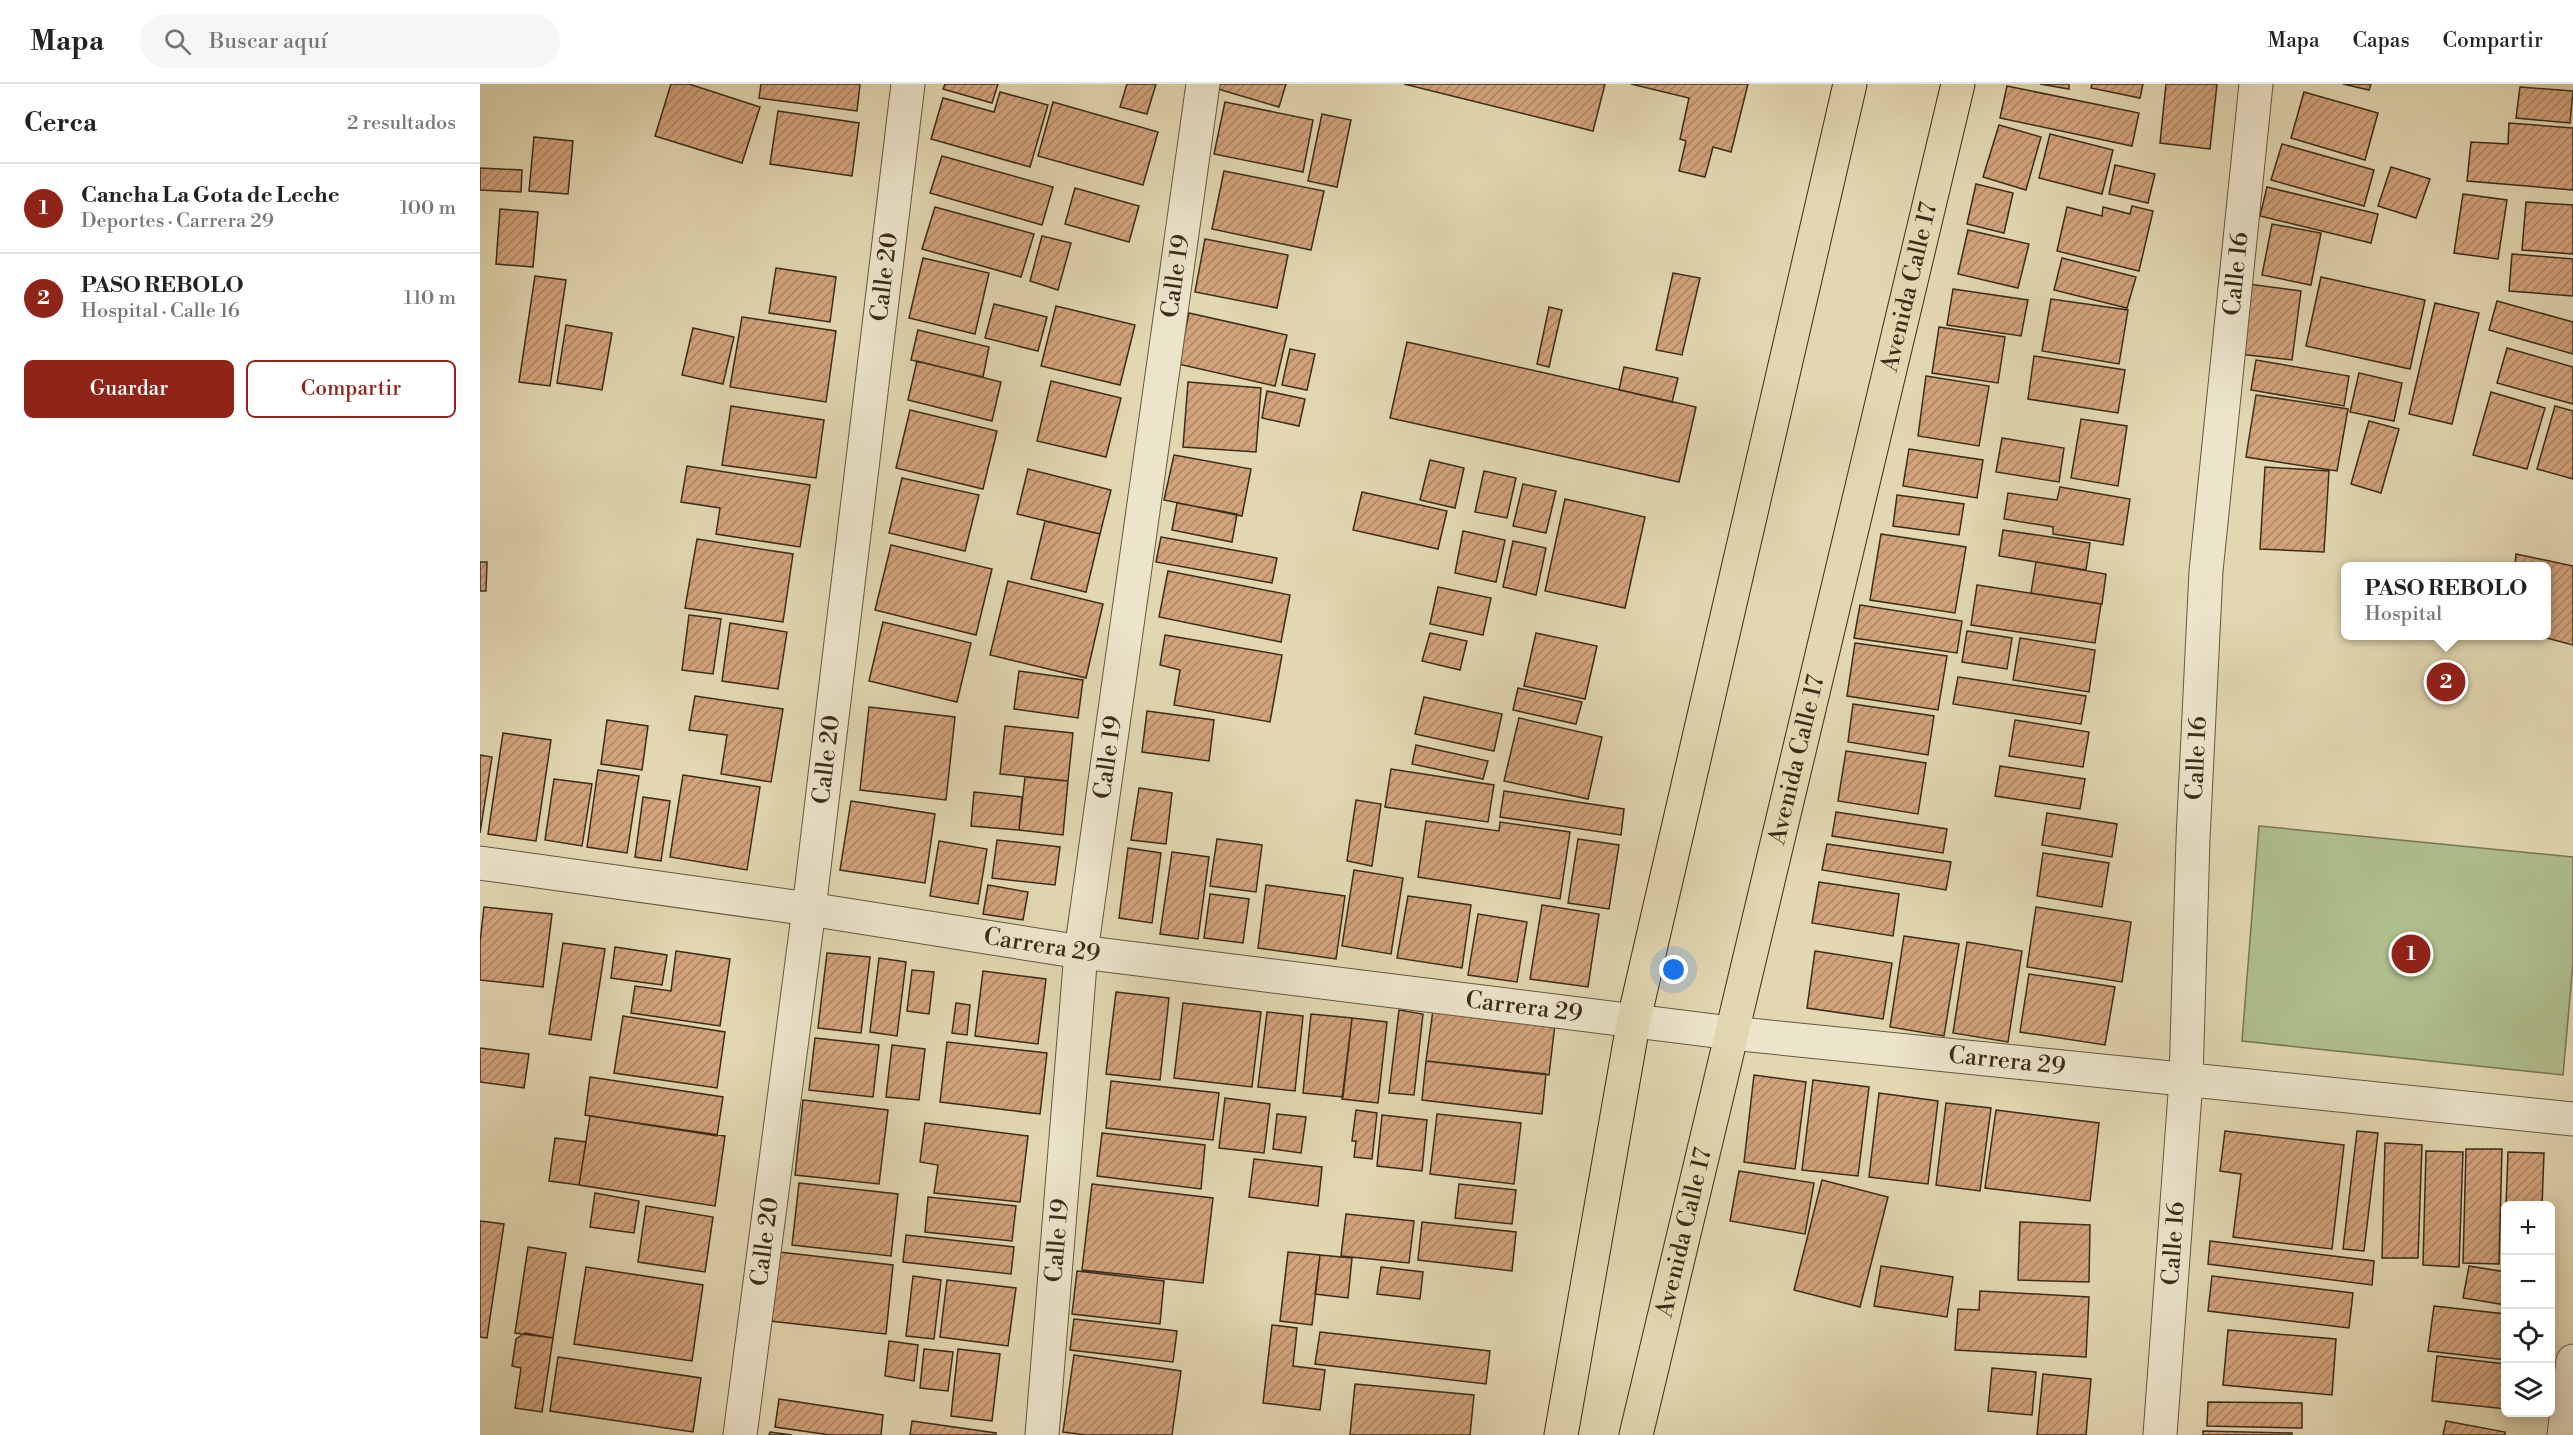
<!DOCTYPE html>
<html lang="es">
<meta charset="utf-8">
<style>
:root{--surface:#fff;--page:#f6f6f6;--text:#222;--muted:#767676;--line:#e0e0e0;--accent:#8f2418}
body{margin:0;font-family:"Libre Bodoni",serif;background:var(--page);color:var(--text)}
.controls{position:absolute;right:18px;bottom:18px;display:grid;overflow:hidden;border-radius:9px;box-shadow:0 3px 15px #0003}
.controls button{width:54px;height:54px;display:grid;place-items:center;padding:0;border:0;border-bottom:2px solid var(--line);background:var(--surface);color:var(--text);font:30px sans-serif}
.you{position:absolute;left:1194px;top:886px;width:21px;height:21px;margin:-15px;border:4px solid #fff;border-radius:50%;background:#1a73e8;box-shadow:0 0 0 9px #1a73e833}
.badge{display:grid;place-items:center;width:39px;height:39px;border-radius:50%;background:var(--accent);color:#fff;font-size:20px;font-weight:700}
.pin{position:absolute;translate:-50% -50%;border:3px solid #fff;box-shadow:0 2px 6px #0006}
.popup{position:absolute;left:1861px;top:478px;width:210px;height:78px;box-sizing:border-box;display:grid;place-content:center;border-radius:9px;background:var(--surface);filter:drop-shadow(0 2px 4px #0005);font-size:20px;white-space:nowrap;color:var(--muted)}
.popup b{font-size:22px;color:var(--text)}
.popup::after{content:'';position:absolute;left:50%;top:100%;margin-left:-12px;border:12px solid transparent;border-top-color:var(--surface)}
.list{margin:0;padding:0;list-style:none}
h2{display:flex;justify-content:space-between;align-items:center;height:78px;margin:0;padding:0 24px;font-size:26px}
h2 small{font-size:20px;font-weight:400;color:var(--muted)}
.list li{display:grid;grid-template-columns:39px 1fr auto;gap:18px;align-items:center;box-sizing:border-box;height:90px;padding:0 24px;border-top:2px solid var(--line)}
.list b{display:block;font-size:22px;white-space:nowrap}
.list p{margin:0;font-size:20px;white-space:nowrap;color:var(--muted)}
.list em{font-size:20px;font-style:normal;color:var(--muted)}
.actions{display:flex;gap:12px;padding:18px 24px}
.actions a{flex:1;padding:14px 0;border:2px solid var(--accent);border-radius:9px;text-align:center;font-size:21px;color:var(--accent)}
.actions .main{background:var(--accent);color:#fff}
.icon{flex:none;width:33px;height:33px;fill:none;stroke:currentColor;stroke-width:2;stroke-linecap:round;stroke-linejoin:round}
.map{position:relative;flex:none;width:2093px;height:1351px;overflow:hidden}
header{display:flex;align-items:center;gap:36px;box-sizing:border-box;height:84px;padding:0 30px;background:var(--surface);border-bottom:2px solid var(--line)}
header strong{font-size:28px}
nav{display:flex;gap:33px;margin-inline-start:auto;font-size:21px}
.search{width:420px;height:54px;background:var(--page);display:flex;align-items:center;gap:15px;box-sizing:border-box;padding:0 21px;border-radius:33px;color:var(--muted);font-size:22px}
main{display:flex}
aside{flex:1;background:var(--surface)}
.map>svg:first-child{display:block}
.pitch{fill:#b0bf8e;stroke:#767654;stroke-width:1.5}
.building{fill:url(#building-hatch);stroke:#3c2c1a;stroke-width:1.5}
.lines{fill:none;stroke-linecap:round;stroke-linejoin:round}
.minor-casing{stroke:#665740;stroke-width:35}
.major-casing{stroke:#3c2c1a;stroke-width:35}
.minor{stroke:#ece5cc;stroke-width:33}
.major{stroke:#e2d7b1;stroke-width:33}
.labels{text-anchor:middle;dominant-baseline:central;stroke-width:4.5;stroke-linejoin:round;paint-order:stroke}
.street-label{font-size:24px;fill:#3c2c1a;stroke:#ece5cc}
</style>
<header>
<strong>Mapa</strong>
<div class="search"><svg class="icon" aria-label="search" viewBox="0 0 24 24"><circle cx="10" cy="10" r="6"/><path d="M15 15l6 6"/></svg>Buscar aquí</div>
<nav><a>Mapa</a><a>Capas</a><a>Compartir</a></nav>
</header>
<main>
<aside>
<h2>Cerca<small>2 resultados</small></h2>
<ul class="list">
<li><span class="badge">1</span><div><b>Cancha La Gota de Leche</b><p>Deportes · Carrera 29</p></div><em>100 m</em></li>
<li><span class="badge">2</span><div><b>PASO REBOLO</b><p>Hospital · Calle 16</p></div><em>110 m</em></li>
</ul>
<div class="actions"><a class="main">Guardar</a><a>Compartir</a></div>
</aside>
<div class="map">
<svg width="2093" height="1351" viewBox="0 0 2093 1351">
<defs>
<pattern id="building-hatch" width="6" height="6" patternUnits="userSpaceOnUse" patternTransform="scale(1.5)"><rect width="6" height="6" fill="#d3a37c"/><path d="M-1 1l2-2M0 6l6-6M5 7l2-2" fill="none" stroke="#ac8565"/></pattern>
</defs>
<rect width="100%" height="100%" fill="#e2d7b1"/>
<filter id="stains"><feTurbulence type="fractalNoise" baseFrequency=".00333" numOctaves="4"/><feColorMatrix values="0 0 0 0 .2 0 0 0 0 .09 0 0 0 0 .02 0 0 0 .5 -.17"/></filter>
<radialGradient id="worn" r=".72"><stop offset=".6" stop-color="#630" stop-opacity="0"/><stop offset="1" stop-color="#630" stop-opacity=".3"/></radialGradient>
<path class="pitch" d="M1779,742L2093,773V880L2083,991L1762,957Z"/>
<path class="building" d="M191,0H209L280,23L262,79L175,52Z
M281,0H380L377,27L279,14Z
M465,0H518L512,19L463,5Z
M647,0H676L667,30L640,23Z
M740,0H806L799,23L738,5Z
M924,0H1125L1113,47Z
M1151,0H1268L1251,68L1233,63L1225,93L1199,87L1206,57L1200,55L1209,14Z
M1560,0H1589V5Z
M1612,0H1663L1660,14L1611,4Z
M1686,0H1737L1730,65L1680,59Z
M1863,0H1891L1889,6Z
M1527,2L1659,29L1652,62L1520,34Z
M2040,3L2093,7L2090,39L2036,34Z
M520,8L568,21L550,83L451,55L463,14L514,28Z
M1824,8L1898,29L1885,76L1811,54Z
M573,18L678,48L663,101L558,72Z
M745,18L833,36L823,88L734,70Z
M298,27L379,39L372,92L290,80Z
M842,30L871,36L857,103L828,97Z
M2029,39L2093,44V106L1987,97L1991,58L2028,60Z
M1519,41L1561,53L1546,106L1503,93Z
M1570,50L1633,66L1622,110L1559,94Z
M54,53L93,57L88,110L49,107Z
M1802,60L1894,86L1884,122L1791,96Z
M462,72L573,103L562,141L450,109Z
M1635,81L1675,90L1668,119L1629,110Z
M1911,83L1950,95L1936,134L1898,122Z
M0,84L42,86L41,108L0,106Z
M744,87L844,107L831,166L732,145Z
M1496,100L1533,109L1524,149L1487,140Z
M1787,103L1898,130L1891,159L1780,132Z
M595,104L659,122L649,158L585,140Z
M1983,110L2027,116L2018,175L1974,169Z
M2046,118L2093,121V170L2042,166Z
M1652,122L1673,127L1659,187L1577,167L1587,123L1622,132L1623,123L1650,130Z
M455,123L554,150L541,193L442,165Z
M20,125L58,128L53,183L16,180Z
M1792,140L1841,149L1831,201L1782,191Z
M1488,146L1549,160L1538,204L1478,190Z
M562,152L591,159L578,206L550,197Z
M725,155L808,171L797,224L715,208Z
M2032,170L2093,175V212L2029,207Z
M443,174L509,189L495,250L429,234Z
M1582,174L1656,193L1647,224L1574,206Z
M296,184L356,193L350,238L289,229Z
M1193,189L1220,194L1202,271L1176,266Z
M55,192L86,196L70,302L39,298Z
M1841,193L1945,216L1930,285L1826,262Z
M1768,200L1821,207L1812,276L1759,270Z
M1473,205L1548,216L1541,252L1467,241Z
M1571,215L1648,226L1639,280L1562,267Z
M2017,217L2093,238V270L2009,246Z
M1955,219L1999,229L1972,340L1929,330Z
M514,220L567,233L558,267L505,254Z
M576,222L655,241L640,301L561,282Z
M1069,223L1082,226L1069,283L1057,280Z
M709,229L807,251L795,302L698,280Z
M262,233L356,247L346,318L250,303Z
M86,241L132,249L122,306L77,299Z
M1459,243L1525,253L1518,299L1452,289Z
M213,244L254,253L243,300L202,291Z
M438,246L509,263L503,293L431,276Z
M927,258L1216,323L1199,398L910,334Z
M2027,264L2093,283V320L2017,299Z
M810,265L835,270L827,306L802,301Z
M1554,272L1645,286L1638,329L1548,315Z
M1776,276L1869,292L1864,322L1771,306Z
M437,277L521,298L512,337L428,316Z
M1144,283L1198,294L1192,318L1139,306Z
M1879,289L1922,299L1914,337L1870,328Z
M1446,292L1509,302L1499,362L1438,352Z
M571,297L641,314L626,373L557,357Z
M708,298L781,304L776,368L703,363Z
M787,307L825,315L819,342L782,334Z
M2011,308L2065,324L2047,385L1993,371Z
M1776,311L1868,325L1857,387L1766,373Z
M251,322L344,336L336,394L242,381Z
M2075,322L2093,327V395L2057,385Z
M430,326L517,347L503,405L416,384Z
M1601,335L1647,342L1638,402L1591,394Z
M1889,337L1919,345L1901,409L1871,400Z
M1522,354L1584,364L1579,398L1516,388Z
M1429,365L1503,376L1497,414L1423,402Z
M694,371L771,385L762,432L684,416Z
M950,376L984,384L975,424L940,416Z
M207,382L330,401L320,463L236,450L240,424L201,418Z
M1785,383L1849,387L1844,468L1780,465Z
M548,385L631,406L620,450L537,430Z
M1004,387L1036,394L1027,434L995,428Z
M422,394L499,411L485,467L409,449Z
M1043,400L1076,407L1066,449L1033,442Z
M1580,403L1650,415L1643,461L1573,450V443L1524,435L1528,409L1577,416Z
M882,408L967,427L958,465L873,446Z
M1417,411L1484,420L1479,451L1413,442Z
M1085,415L1165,433L1145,524L1065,507Z
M697,419L757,430L752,458L692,446Z
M565,437L620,450L606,508L551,495Z
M1523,446L1610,459L1606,486L1519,472Z
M983,447L1025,456L1016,498L975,489Z
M1401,450L1486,463L1475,529L1390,516Z
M681,453L797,474L792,499L676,478Z
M217,455L313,470L303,538L205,524Z
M1033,457L1066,464L1056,511L1023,503Z
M411,461L512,485L496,551L395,526Z
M2036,470L2093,482V561L2059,552H2066V482H2035Z
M0,478H7L6,507H0Z
M1556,478L1626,490L1622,520L1551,509Z
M688,487L810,511L801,558L679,533Z
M528,497L623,520L606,594L510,571Z
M1497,501L1621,520L1615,559L1491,541Z
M958,503L1011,514L1003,551L950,540Z
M1380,521L1482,537L1477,569L1374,554Z
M209,531L241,535L233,590L202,586Z
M403,538L491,559L477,618L389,597Z
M250,539L307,548L298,605L242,597Z
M1487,547L1532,554L1527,585L1482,578Z
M950,549L987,557L980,586L942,577Z
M1056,549L1117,562L1105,615L1044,602Z
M685,551L802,571L790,638L694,621L700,586L680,581Z
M1540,554L1615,566L1609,608L1533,596Z
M1375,559L1467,572L1458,626L1367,612Z
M539,587L603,596L598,634L534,625Z
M1478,593L1606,612L1601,640L1473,620Z
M1038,604L1102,618L1096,640L1033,626Z
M215,612L303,625L291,698L241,690L247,651L209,646Z
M944,613L1022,630L1014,667L935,650Z
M1373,620L1454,632L1448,671L1368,658Z
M389,623L475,633L466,716L380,706Z
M667,627L734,636L729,677L662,668Z
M1039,634L1122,653L1108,715L1024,697Z
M127,636L168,642L162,686L121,680Z
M1535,636L1609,648L1603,683L1529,672Z
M525,642L593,649L588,697L520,690Z
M23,649L71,656L56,757L8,750Z
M936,661L1008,677L1003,695L932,680Z
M1366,667L1446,679L1438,730L1358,717Z
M0,671L12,673L0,749Z
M1520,682L1605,695L1600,725L1515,712Z
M911,685L1014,701L1008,738L905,723Z
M118,686L159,692L147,769L107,763Z
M203,691L280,703L267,786L190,773Z
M545,693L588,697L583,751L539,746Z
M74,695L112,700L102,762L65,756Z
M659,704L692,709L686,760L651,756Z
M1024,707L1144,725L1141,751L1020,733Z
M494,708L542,713L539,746L491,742Z
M163,713L190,717L181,777L155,773Z
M876,716L901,720L892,782L867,777Z
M371,717L455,730L445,799L360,786Z
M1356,728L1467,745L1463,769L1352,752Z
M1567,729L1637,740L1632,773L1562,761Z
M946,737L1019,747L1020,738L1090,748L1080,815L938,793Z
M737,755L782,761L776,808L730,802Z
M1098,755L1139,761L1129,825L1088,819Z
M517,756L580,763L575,801L512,794Z
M459,757L507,765L498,820L450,812Z
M1347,760L1471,778L1466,806L1342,786Z
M648,764L681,769L672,839L639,834Z
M692,768L729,773L718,855L680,850Z
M1563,769L1629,779L1622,823L1557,812Z
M874,786L923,794L911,870L862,862Z
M1339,798L1419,810L1413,852L1332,839Z
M508,801L548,808L543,836L503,830Z
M786,801L865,812L856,875L778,864Z
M730,810L769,815L763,859L724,854Z
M928,812L991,821L982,884L917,874Z
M1062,821L1119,830L1108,903L1050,895Z
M4,823L72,830L63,903L0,896V858Z
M1556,823L1651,838L1642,898L1547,883Z
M998,830L1047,838L1037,898L988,891Z
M1424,852L1479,860L1464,952L1410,943Z
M1487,858L1542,867L1528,958L1473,949Z
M83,859L125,865L111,956L69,950Z
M135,863L187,871L182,901L131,894Z
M196,867L250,875L240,942L151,929L155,902L191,907Z
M1335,867L1412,879L1403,935L1327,924Z
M347,869L390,873L381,949L338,944Z
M399,874L426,878L417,952L390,948Z
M432,886L454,888L449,930L427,927Z
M503,887L566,895L558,960L495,952Z
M1549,890L1635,903L1625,961L1540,948Z
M636,908L689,914L680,996L626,990Z
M476,919L490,921L487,951L472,949Z
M703,919L781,928L772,1003L694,994Z
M919,926L943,930L934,1011L909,1009Z
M953,926L1075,940L1069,991L946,977Z
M787,928L823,932L815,1007L778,1003Z
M831,930L872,934L863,1013L823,1009Z
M143,932L245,948L237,1004L134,989Z
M872,934L907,938L898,1019L862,1015Z
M335,954L399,961L393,1013L329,1006Z
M467,958L567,969L560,1030L460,1018Z
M412,961L445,965L439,1016L406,1013Z
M0,964L49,970L44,1004L0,998Z
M946,977L1066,990L1062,1030L942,1016Z
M1274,991L1326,998L1315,1085L1264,1078Z
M110,993L243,1013L237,1052L105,1031Z
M1333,996L1389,1003L1378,1092L1322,1086Z
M631,997L739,1009L733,1056L626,1044Z
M1399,1009L1458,1017L1448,1100L1389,1093Z
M745,1014L790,1020L784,1069L739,1064Z
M323,1016L408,1026L399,1100L315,1091Z
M1466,1019L1511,1024L1500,1107L1456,1101Z
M876,1026L897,1029L892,1075L874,1073L876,1057H872Z
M1516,1026L1619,1039L1610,1117L1505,1104Z
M797,1030L826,1033L821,1069L793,1065Z
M957,1030L1041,1039L1034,1100L950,1090Z
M902,1031L947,1036L942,1087L897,1082Z
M110,1032L245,1052L235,1122L99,1101Z
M445,1039L548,1052L540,1118L454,1109L458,1081L440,1078Z
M1745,1047L1864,1061L1852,1165L1753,1153L1761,1090L1740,1087Z
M1877,1047L1898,1049L1884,1167L1863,1165Z
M622,1049L725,1061L721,1105L617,1092Z
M75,1054L106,1058L99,1101L69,1097Z
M1905,1059L1942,1061L1938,1174H1902Z
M1986,1065H2022L2019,1180L1983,1179Z
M1946,1067L1983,1068L1979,1183L1943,1181Z
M2028,1068L2064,1069L2062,1122H2026Z
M774,1075L842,1083L838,1122L769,1113Z
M1259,1087L1334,1099L1325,1150L1250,1137Z
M1342,1096L1408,1113L1380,1223L1314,1206Z
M319,1099L418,1110L411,1172L312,1161Z
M612,1100L733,1114L723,1199L602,1186Z
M979,1100L1036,1106L1032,1140L975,1134Z
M115,1109L159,1117L154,1149L110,1143Z
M448,1113L536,1122L532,1157L445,1148Z
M166,1122L233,1133L225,1188L158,1178Z
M866,1130L934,1137L929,1179L861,1172Z
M0,1137L24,1140L7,1254L0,1253Z
M942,1138L1036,1148L1032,1187L938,1176Z
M1540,1138L1610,1141L1609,1198L1538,1196Z
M426,1151L534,1163L531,1190L423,1178Z
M1730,1157L1894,1177L1892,1201L1728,1180Z
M48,1163L86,1169L73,1254L35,1249Z
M299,1168L413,1181L406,1250L290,1237Z
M808,1168L840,1171L832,1241L800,1237Z
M840,1171L872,1174L868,1214L835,1210Z
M1401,1182L1473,1193L1467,1233L1394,1222Z
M1989,1182L2026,1188V1221L1983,1214Z
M106,1183L223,1201L212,1277L94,1260Z
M901,1183L943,1188L940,1215L897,1210Z
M597,1187L684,1197L680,1240L592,1230Z
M433,1192L461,1196L454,1255L426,1252Z
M1732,1192L1873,1209L1869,1244L1728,1227Z
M467,1196L536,1204L528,1262L460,1253Z
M1500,1207L1609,1213L1606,1273L1475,1266L1478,1225L1499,1226Z
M1954,1222L2026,1230V1276L1948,1267Z
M594,1235L697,1247L693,1278L590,1266Z
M792,1241L817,1244L813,1282L845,1286L840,1326L783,1319Z
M1748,1246L1856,1255L1852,1311L1743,1301Z
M840,1248L1010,1267L1006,1300L835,1280Z
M45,1249L73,1254L62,1328L35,1324L41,1284L32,1282L36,1255Z
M409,1257L438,1261L434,1297L405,1292Z
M444,1265L473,1268L468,1307L440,1304Z
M478,1265L520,1270L512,1337L471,1332Z
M594,1271L701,1287L692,1351H605L583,1348Z
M1957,1272L2026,1280V1325L1952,1317Z
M78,1273L221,1294L213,1348L70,1327Z
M1512,1284L1556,1288L1552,1331L1508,1327Z
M1563,1290L1611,1295L1606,1351H1557Z
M875,1300L994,1311L990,1351H870Z
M299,1315L403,1331L401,1351H350L295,1343Z
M1728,1318L1822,1319V1344L1727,1342Z
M432,1337L516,1349V1351H430Z
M1966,1337L2025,1348V1351H1963Z
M1723,1347L1812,1349V1351H1723Z
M290,1348L312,1351H289Z"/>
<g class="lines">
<defs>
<g id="minor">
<path id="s1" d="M0,779L329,825L601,868L1251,949L2093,1035"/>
<path id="s2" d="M260,1351L329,825L428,0"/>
<path id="s3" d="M562,1351L601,868L723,0"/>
<path id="s4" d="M1680,1351L1706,996L1713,755L1726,487L1776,0"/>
<path d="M2084,1351L2093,1277"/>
</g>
<g id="major">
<path d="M1081,1351L1154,935L1370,0"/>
<path id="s5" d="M1156,1351L1478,0"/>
</g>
</defs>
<use href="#minor" class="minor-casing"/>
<use href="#major" class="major-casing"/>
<use href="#minor" class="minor"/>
<use href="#major" class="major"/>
</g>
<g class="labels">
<g class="street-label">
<text stroke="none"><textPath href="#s4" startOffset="1164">Calle 16</textPath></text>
<text stroke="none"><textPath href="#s2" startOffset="1167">Calle 20</textPath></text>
<text stroke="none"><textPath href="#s3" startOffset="1167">Calle 19</textPath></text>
<text stroke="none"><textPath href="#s5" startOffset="1180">Avenida Calle 17</textPath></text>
<text stroke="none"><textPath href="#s3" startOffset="681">Calle 19</textPath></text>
<text stroke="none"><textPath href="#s5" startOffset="694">Avenida Calle 17</textPath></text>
<text stroke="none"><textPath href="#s4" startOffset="678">Calle 16</textPath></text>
<text stroke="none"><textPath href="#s2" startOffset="681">Calle 20</textPath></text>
<text stroke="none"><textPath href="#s1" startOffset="568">Carrera 29</textPath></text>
<text stroke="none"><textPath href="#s1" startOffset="1054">Carrera 29</textPath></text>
<text stroke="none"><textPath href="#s1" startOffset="1540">Carrera 29</textPath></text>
<text stroke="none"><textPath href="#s5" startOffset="208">Avenida Calle 17</textPath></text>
<text stroke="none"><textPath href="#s3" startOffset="195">Calle 19</textPath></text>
<text stroke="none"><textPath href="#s2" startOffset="195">Calle 20</textPath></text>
<text stroke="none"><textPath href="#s4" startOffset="192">Calle 16</textPath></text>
</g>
</g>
<rect width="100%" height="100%" filter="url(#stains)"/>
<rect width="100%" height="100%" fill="url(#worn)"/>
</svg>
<div class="controls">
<button>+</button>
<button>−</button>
<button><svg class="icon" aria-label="locate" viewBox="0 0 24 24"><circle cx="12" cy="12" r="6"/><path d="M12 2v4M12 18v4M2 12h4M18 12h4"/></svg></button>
<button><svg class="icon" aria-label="layers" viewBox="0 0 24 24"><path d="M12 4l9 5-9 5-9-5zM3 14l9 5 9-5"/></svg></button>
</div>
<div class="you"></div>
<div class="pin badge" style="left:1931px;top:870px">1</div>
<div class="pin badge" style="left:1966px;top:598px">2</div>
<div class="popup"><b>PASO REBOLO</b>Hospital</div>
</div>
</main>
